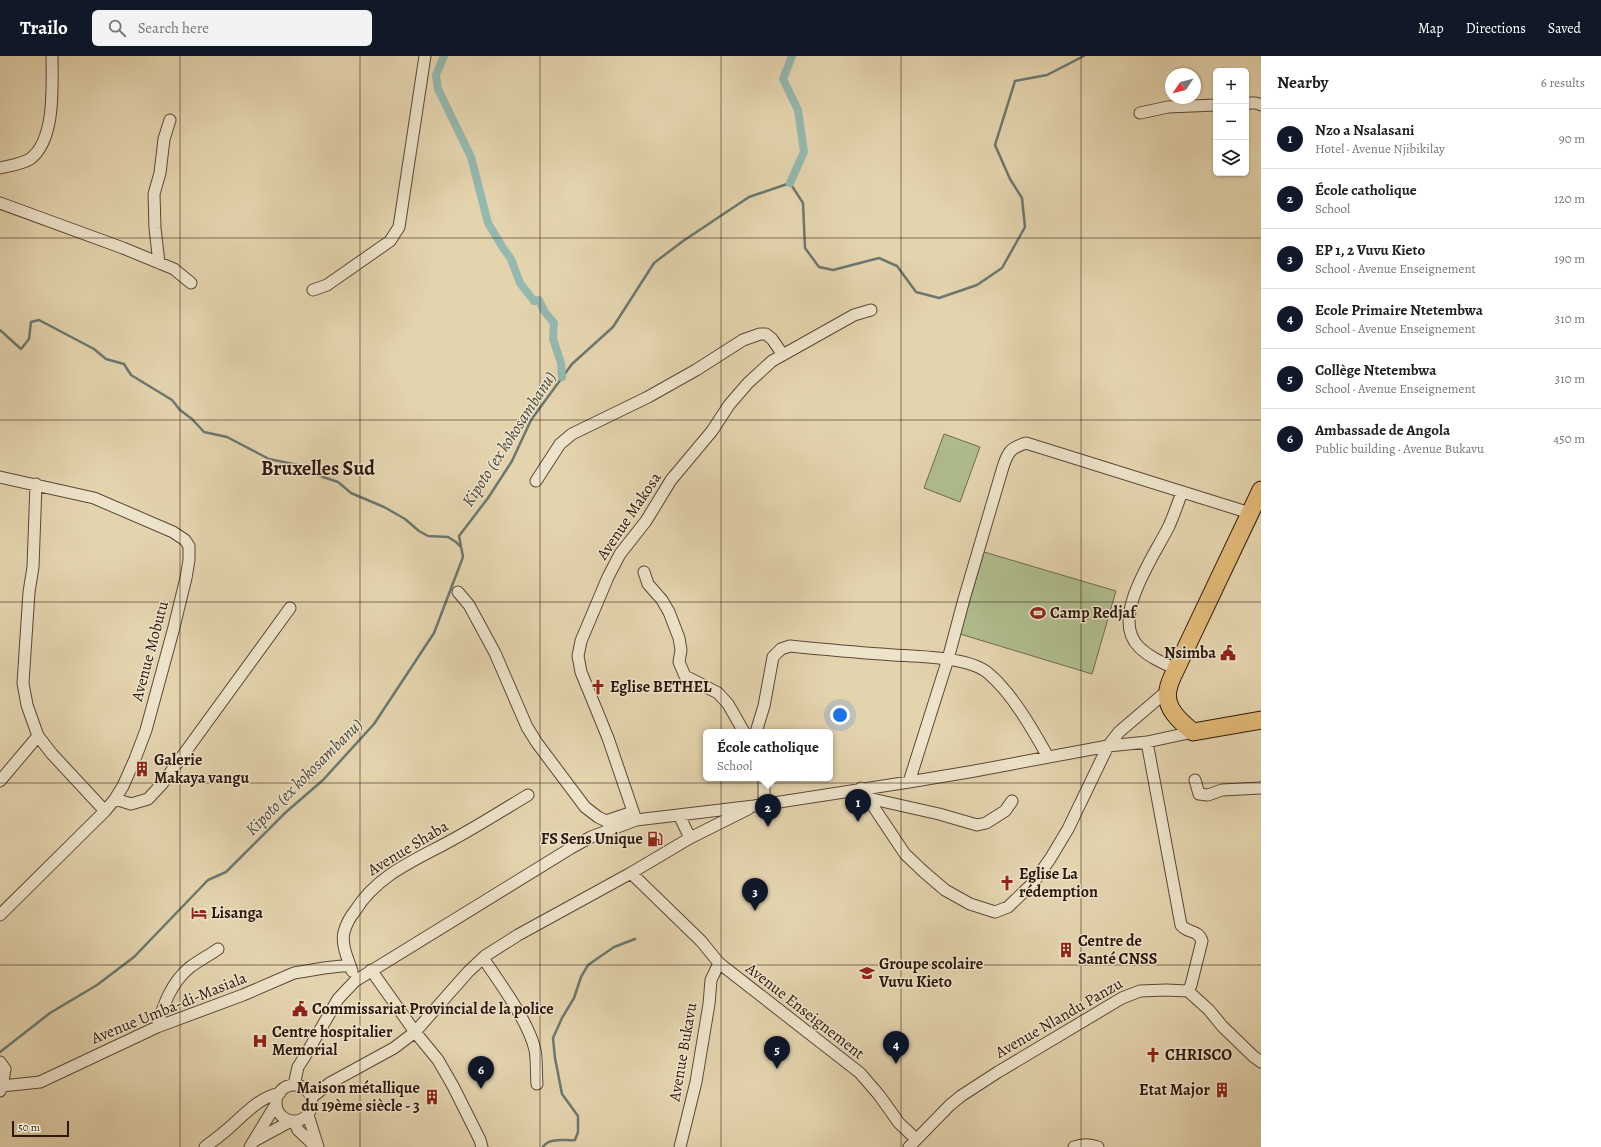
<!DOCTYPE html>
<meta charset="utf-8">
<style>
:root{--surface:#fff;--page:#f2f2f2;--text:#202124;--muted:#757577;--line:#e0e0e0;--accent:#111827}
body{margin:0;font-family:Alegreya,serif;background:var(--page);color:var(--text)}
.controls{position:absolute;right:12px;top:12px;display:grid;overflow:hidden;border-radius:6px;box-shadow:0 1px 3px #0004}
.controls button{width:36px;height:36px;display:grid;place-items:center;padding:0;border:0;border-bottom:1px solid var(--line);background:var(--surface);color:var(--text);font:20px sans-serif}
.compass{position:absolute;left:1165px;top:12px;width:36px;height:36px;border-radius:50%;background:var(--surface);box-shadow:0 1px 3px #0004;rotate:235deg}
.scale{position:absolute;left:12px;bottom:10px;width:57px;box-sizing:border-box;padding-left:4px;border:2px solid #2d180e;border-top:0;font-size:11px;line-height:14px;white-space:nowrap;color:#2d180e;-webkit-text-stroke:3px #ede3ca;paint-order:stroke}
.you{position:absolute;left:840px;top:659px;width:14px;height:14px;margin:-10px;border:3px solid #fff;border-radius:50%;background:#1a73e8;box-shadow:0 0 0 6px #1a73e833}
.badge{display:grid;place-items:center;width:26px;height:26px;border-radius:50%;background:var(--accent);color:#fff;font-size:13px;font-weight:700}
.pin{position:absolute;translate:-50% -33px;filter:drop-shadow(0 1px 2px #0008)}
.pin::after{content:'';position:absolute;top:21px;width:14px;height:12px;background:inherit;clip-path:polygon(0 0,100% 0,50% 100%)}
.popup{position:absolute;left:703px;top:673px;width:130px;height:52px;box-sizing:border-box;display:grid;place-content:center;border-radius:6px;background:var(--surface);filter:drop-shadow(0 1px 3px #0005);font-size:13px;white-space:nowrap;color:var(--muted)}
.popup b{font-size:15px;color:var(--text)}
.popup::after{content:'';position:absolute;left:50%;top:100%;margin-left:-8px;border:8px solid transparent;border-top-color:var(--surface)}
.list{margin:0;padding:0;list-style:none}
h2{display:flex;justify-content:space-between;align-items:center;height:52px;margin:0;padding:0 16px;font-size:17px}
h2 small{font-size:13px;font-weight:400;color:var(--muted)}
.list li{display:grid;grid-template-columns:26px 1fr auto;gap:12px;align-items:center;box-sizing:border-box;height:60px;padding:0 16px;border-top:1px solid var(--line)}
.list b{display:block;font-size:15px;white-space:nowrap}
.list p{margin:0;font-size:13px;white-space:nowrap;color:var(--muted)}
.list em{font-size:13px;font-style:normal;color:var(--muted)}
.icon{flex:none;width:22px;height:22px;fill:none;stroke:currentColor;stroke-width:2;stroke-linecap:round;stroke-linejoin:round}
.map{position:relative;flex:none;width:1261px;height:1091px;overflow:hidden}
header{display:flex;align-items:center;gap:24px;box-sizing:border-box;height:56px;padding:0 20px;background:var(--accent);color:#fff}
header strong{font-size:19px}
nav{display:flex;gap:22px;margin-inline-start:auto;font-size:14px}
.search{width:280px;height:36px;background:var(--page);display:flex;align-items:center;gap:10px;box-sizing:border-box;padding:0 14px;border-radius:6px;color:var(--muted);font-size:15px}
main{display:flex}
aside{flex:1;background:var(--surface)}
.map>svg:first-child{display:block}
.green{fill:#b0bd8d;stroke:#6e6a4e}
.lines{fill:none;stroke-linecap:round;stroke-linejoin:round}
.stream{stroke:#6b786f;stroke-width:2.5}
.canal{stroke:#95b8af;stroke-width:8}
.minor-casing{stroke:#5b4736;stroke-width:13}
.highway-casing{stroke:#2d180e;stroke-width:19}
.minor{stroke:#ede3ca;stroke-width:11}
.highway{stroke:#e2ba77;stroke-width:17}
.grid{fill:none;stroke:#2d180e;stroke-width:1;stroke-opacity:0.55}
.labels{text-anchor:middle;dominant-baseline:central;stroke-width:3;stroke-linejoin:round;paint-order:stroke}
.street-label{font-size:16px;fill:#2d180e;stroke:#ede3ca}
.poi-label{font-size:16px;font-weight:bold;fill:#2d180e;stroke:#ede3ca;text-anchor:start}
.water-label{font-size:17px;font-style:italic;fill:#4c483e;stroke:#ede3ca}
.district-label{font-size:20px;font-weight:bold;fill:#2d180e;stroke:#ede3ca}
</style>
<header>
<strong>Trailo</strong>
<div class="search"><svg class="icon" aria-label="search" viewBox="0 0 24 24"><circle cx="10" cy="10" r="6"/><path d="M15 15l6 6"/></svg>Search here</div>
<nav><a>Map</a><a>Directions</a><a>Saved</a></nav>
</header>
<main>
<div class="map">
<svg width="1261" height="1091" viewBox="0 0 1261 1091">
<rect width="100%" height="100%" fill="#e4d4ae"/>
<filter id="stains"><feTurbulence type="fractalNoise" baseFrequency=".005" numOctaves="4"/><feColorMatrix values="0 0 0 0 .2 0 0 0 0 .09 0 0 0 0 .02 0 0 0 .5 -.17"/></filter>
<radialGradient id="worn" r=".72"><stop offset=".6" stop-color="#630" stop-opacity="0"/><stop offset="1" stop-color="#630" stop-opacity=".3"/></radialGradient>
<path class="green" d="M944,378L980,391L960,446L924,432Z
M984,496L1116,535L1092,618L960,578Z"/>
<g class="lines">
<path class="stream" d="M0,274L21,293L29,283L31,266L39,264L94,293L106,303L124,308L131,319L172,344L180,354L192,363L204,376L227,381L269,403L298,409L323,421L338,426L351,437L384,451L405,463L419,475L428,480L448,481L456,486L461,491
M0,996L50,957L97,929L134,901L208,824L226,816L285,757L323,724L374,668L434,577L463,501L459,480L488,442L512,405L531,364L572,308L613,271L654,207L683,185L749,141L790,127L803,147L805,192L819,211L833,214L879,202L897,210L916,236L939,242L977,229L1002,212L1025,171L1022,142L1010,123L995,89L1015,25L1047,19L1084,0
M543,1091C549,1081 565,1085 575,1084L578,1076V1060L562,1038L555,1002L553,982L562,962L574,942L581,921L588,909L614,891L635,883"/>
<path class="canal" d="M444,0L436,19L438,33L471,101L488,167L503,192L511,203L520,227L534,245L539,244L544,255L554,267L553,283L561,307L562,321
M790,127L804,96L798,54L783,23L792,0"/>
<defs>
<path id="minor" d="M1246,47H1256L1261,49
M1140,57L1168,51L1216,49
M0,112C9,110 22,108 30,103C56,84 52,29 52,0
M0,147L123,192L174,213L191,227
M159,207L155,172L154,138L160,117L164,83L170,64
M313,234L327,229L390,185L399,171L425,0
M0,421L94,442L173,476L185,484L189,490V504L186,522L173,575L146,674L135,703L123,730L115,743L105,755L0,859
M536,425L560,388L572,378L648,341L696,314L743,284L760,278H766L772,283L783,299
M36,428L33,511L29,536L23,627L27,649L38,680L52,698L105,755
M644,516L648,528L662,544L669,556L679,582L681,594L679,606L685,620L718,637L728,648L744,676
M458,536L469,549L495,597L527,671L537,687L585,751L598,761L606,765L633,756
M1176,613C1163,607 1149,601 1139,591C1109,562 1155,499 1169,470C1174,459 1178,447 1182,436
M756,676L764,650L773,601L781,593L790,590C820,593 851,596 881,598C909,601 966,599 988,617C1012,637 1033,674 1048,701
M1147,686L1181,869C1188,878 1198,873 1202,885L1191,929L1188,935
M1195,724L1199,738L1208,739L1222,734L1261,732
M0,725L38,680
M909,726L948,603L964,543L1003,411C1008,395 1011,392 1026,387L1250,457
M861,732L905,798L924,816L945,834L970,848L995,856L1008,851L1033,827L1050,803L1068,773L1108,690L1119,676L1167,635
M868,742L939,758L977,769L986,767L1005,755L1012,745
M115,743L131,748L148,743L162,728L290,552
M764,748V722
M679,759L690,782
M636,764L608,682L581,616L578,600L581,585L608,521L620,498L646,465L671,424L712,375L729,349L748,327L772,305L854,259L871,254
M631,817L701,885L719,907L860,1017L879,1039L899,1067L916,1083
M483,902C499,926 529,966 535,994C537,1004 536,1017 537,1028
M371,914L415,976L438,1004L453,1030L480,1084L482,1091
M352,915C348,903 341,889 344,876C346,869 350,861 355,855C378,818 416,804 452,784C478,770 503,754 528,739
M157,971C163,950 171,927 189,912C198,905 208,900 218,893
M0,1006L5,1013L2,1030L0,1035
M294,1029L298,1011L305,1000L338,943L355,925L571,792L591,781L636,764L754,750L909,726L969,716L1108,690L1147,686L1193,676
M276 1047a18 18 0 1 1 36 0a18 18 0 1 1-36 0Z
M2,1030L40,1026L157,971L243,939L294,917L324,912L350,909
M312,1041L330,1027L394,992L415,976L468,916L485,900L518,879L631,817L690,782L748,753
M308,1059L318,1091
M294,1065L298,1074L316,1091
M254,1085L291,1065
M205,1091C213,1085 221,1079 229,1072C245,1058 258,1042 280,1037
M250,1091L276,1048
M680,1091L696,1026L709,948L711,924L719,907
M909,1091L950,1049L961,1040L998,1016L1122,942L1140,935L1166,934L1188,935L1209,954L1222,970L1253,1000L1261,1006
M1074,1091C1082,1088 1090,1088 1098,1091"/>
<path id="highway" d="M1261,434L1176,613C1173,619 1169,627 1168,634C1164,652 1181,666 1193,676L1261,664"/>
</defs>
<use href="#minor" class="minor-casing"/>
<use href="#highway" class="highway-casing"/>
<use href="#minor" class="minor"/>
<use href="#highway" class="highway"/>
</g>
<path class="grid" d="M180,0V1091M360,0V1091M540,0V1091M721,0V1091M901,0V1091M1081,0V1091M0,182H1261M0,364H1261M0,546H1261M0,727H1261M0,909H1261"/>
<defs>
<symbol id="stadium-bare" viewBox="-9 -9 18 18"><path d="M0-5a6.5 5 0 1 0 0 10a6.5 5 0 1 0 0-10ZM-3.5-1.8h7v3.6h-7Z" fill="#8f2418" stroke="#ede3ca" stroke-width="2.5" paint-order="stroke"/></symbol>
<symbol id="civic-bare" viewBox="-9 -9 18 18"><path d="M-.6-6.5H3V-4.5H.6V-3L4-1V1h2V6H-6V1h2V-1L-.6-3ZM-1.2 2.5V6h2.4V2.5Z" fill="#8f2418" stroke="#ede3ca" stroke-width="2.5" paint-order="stroke"/></symbol>
<symbol id="church-bare" viewBox="-9 -9 18 18"><path d="M-1.2-6h2.4v3.5h3.3v2.4h-3.3V6h-2.4V-.1h-3.3v-2.4h3.3Z" fill="#8f2418" stroke="#ede3ca" stroke-width="2.5" paint-order="stroke"/></symbol>
<symbol id="building-bare" viewBox="-9 -9 18 18"><path d="M-4-6H4V6H1V3H-1V6H-4ZM-2.5-4.3h1.7v1.8h-1.7ZM.8-4.3h1.7v1.8H.8ZM-2.5-1h1.7V.8h-1.7ZM.8-1h1.7V.8H.8Z" fill="#8f2418" stroke="#ede3ca" stroke-width="2.5" paint-order="stroke"/></symbol>
<symbol id="fuel-bare" viewBox="-9 -9 18 18"><path d="M-5.5-6h7V0h2V4h1.3V-2.5L3-4.5l.8-.8L6-3V5H2.5V1h-1V6h-7ZM-4.2-4.7v3.2H.2V-4.7Z" fill="#8f2418" stroke="#ede3ca" stroke-width="2.5" paint-order="stroke"/></symbol>
<symbol id="hotel-bare" viewBox="-9 -9 18 18"><path d="M-6-4.5h1.5V1H6V5H4.5V3h-9V5H-6ZM-4 0a1.8 1.8 0 1 1 3.6 0ZM.5 0V-2.5h3Q6-2.5 6 0Z" fill="#8f2418" stroke="#ede3ca" stroke-width="2.5" paint-order="stroke"/></symbol>
<symbol id="school-bare" viewBox="-9 -9 18 18"><path d="M0-5L7-2L0 1L-7-2ZM-4 1L0 2.5L4 1V4Q0 6-4 4Z" fill="#8f2418" stroke="#ede3ca" stroke-width="2.5" paint-order="stroke"/></symbol>
<symbol id="hospital-bare" viewBox="-9 -9 18 18"><path d="M-5-5h3v3.5h4V-5h3V5h-3V1.5h-4V5h-3Z" fill="#8f2418" stroke="#ede3ca" stroke-width="2.5" paint-order="stroke"/></symbol>
</defs>
<g fill-rule="evenodd">
<use href="#stadium-bare" x="1027" y="546" width="22" height="22"/>
<use href="#civic-bare" x="1217" y="586" width="22" height="22"/>
<use href="#church-bare" x="587" y="620" width="22" height="22"/>
<use href="#building-bare" x="131" y="702" width="22" height="22"/>
<use href="#fuel-bare" x="644" y="772" width="22" height="22"/>
<use href="#church-bare" x="996" y="816" width="22" height="22"/>
<use href="#hotel-bare" x="188" y="846" width="22" height="22"/>
<use href="#building-bare" x="1055" y="883" width="22" height="22"/>
<use href="#school-bare" x="856" y="906" width="22" height="22"/>
<use href="#civic-bare" x="289" y="942" width="22" height="22"/>
<use href="#hospital-bare" x="249" y="974" width="22" height="22"/>
<use href="#church-bare" x="1142" y="988" width="22" height="22"/>
<use href="#building-bare" x="1211" y="1023" width="22" height="22"/>
<use href="#building-bare" x="421" y="1030" width="22" height="22"/>
</g>
<g class="labels">
<g class="street-label">
<text transform="translate(629 460) rotate(-56)">Avenue Makosa</text>
<text transform="translate(150 595) rotate(-75)">Avenue Mobutu</text>
<text transform="translate(408 792) rotate(-31)">Avenue Shaba</text>
<text transform="translate(169 952) rotate(-22)">Avenue Umba-di-Masiala</text>
<text transform="translate(805 955) rotate(38)">Avenue Enseignement</text>
<text transform="translate(1059 962) rotate(-30)">Avenue Nlandu Panzu</text>
<text transform="translate(683 996) rotate(-80)">Avenue Bukavu</text>
</g>
<g class="poi-label">
<text x="1050" y="557">Camp Redjaf</text>
<text x="1216" y="597" text-anchor="end">Nsimba</text>
<text x="610" y="631">Eglise BETHEL</text>
<text x="154" y="704">Galerie<tspan x="154" dy="18">Makaya vangu</tspan></text>
<text x="643" y="783" text-anchor="end">FS Sens Unique</text>
<text x="1019" y="818">Eglise La<tspan x="1019" dy="18">rédemption</tspan></text>
<text x="211" y="857">Lisanga</text>
<text x="1078" y="885">Centre de<tspan x="1078" dy="18">Santé CNSS</tspan></text>
<text x="879" y="908">Groupe scolaire<tspan x="879" dy="18">Vuvu Kieto</tspan></text>
<text x="312" y="953">Commissariat Provincial de la police</text>
<text x="272" y="976">Centre hospitalier<tspan x="272" dy="18">Memorial</tspan></text>
<text x="1165" y="999">CHRISCO</text>
<text x="420" y="1032" text-anchor="end">Maison métallique<tspan x="420" dy="18">du 19ème siècle - 3</tspan></text>
<text x="1210" y="1034" text-anchor="end">Etat Major</text>
</g>
<g class="water-label">
<text transform="translate(509 383) rotate(-57)">Kipoto (ex kokosambanu)</text>
<text transform="translate(304 721) rotate(-45)">Kipoto (ex kokosambanu)</text>
</g>
<g class="district-label">
<text x="318" y="412">Bruxelles Sud</text>
</g>
</g>
<rect width="100%" height="100%" filter="url(#stains)"/>
<rect width="100%" height="100%" fill="url(#worn)"/>
</svg>
<div class="controls">
<button>+</button>
<button>−</button>
<button><svg class="icon" aria-label="layers" viewBox="0 0 24 24"><path d="M12 4l9 5-9 5-9-5zM3 14l9 5 9-5"/></svg></button>
</div>
<svg class="compass" viewBox="-18 -18 36 36"><path d="M0-13l5 13h-10z" fill="#e53935"/><path d="M0 13l5-13h-10z" fill="#757577"/></svg>
<div class="scale">50 m</div>
<div class="you"></div>
<div class="pin badge" style="left:858px;top:766px">1</div>
<div class="pin badge" style="left:768px;top:771px">2</div>
<div class="popup"><b>École catholique</b>School</div>
<div class="pin badge" style="left:755px;top:855px">3</div>
<div class="pin badge" style="left:896px;top:1008px">4</div>
<div class="pin badge" style="left:777px;top:1013px">5</div>
<div class="pin badge" style="left:481px;top:1033px">6</div>
</div>
<aside>
<h2>Nearby<small>6 results</small></h2>
<ul class="list">
<li><span class="badge">1</span><div><b>Nzo a Nsalasani</b><p>Hotel · Avenue Njibikilay</p></div><em>90 m</em></li>
<li><span class="badge">2</span><div><b>École catholique</b><p>School</p></div><em>120 m</em></li>
<li><span class="badge">3</span><div><b>EP 1, 2 Vuvu Kieto</b><p>School · Avenue Enseignement</p></div><em>190 m</em></li>
<li><span class="badge">4</span><div><b>Ecole Primaire Ntetembwa</b><p>School · Avenue Enseignement</p></div><em>310 m</em></li>
<li><span class="badge">5</span><div><b>Collège Ntetembwa</b><p>School · Avenue Enseignement</p></div><em>310 m</em></li>
<li><span class="badge">6</span><div><b>Ambassade de Angola</b><p>Public building · Avenue Bukavu</p></div><em>450 m</em></li>
</ul>
</aside>
</main>
